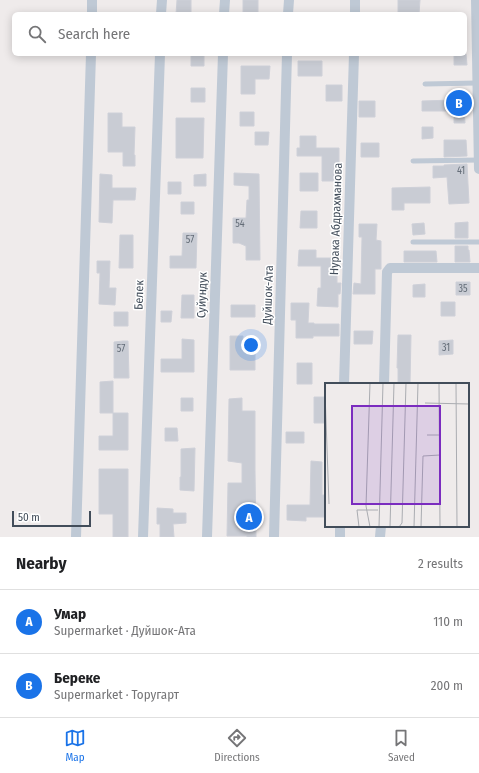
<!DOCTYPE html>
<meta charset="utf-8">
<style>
:root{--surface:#fff;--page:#f2f2f2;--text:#202124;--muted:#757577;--line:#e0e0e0;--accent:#1a73e8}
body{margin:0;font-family:"Fira Sans Condensed",sans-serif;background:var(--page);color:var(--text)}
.scale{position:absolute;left:12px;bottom:10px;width:79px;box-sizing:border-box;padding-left:4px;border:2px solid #424d5a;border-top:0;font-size:11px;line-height:14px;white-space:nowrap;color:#424d5a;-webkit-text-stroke:3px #fff;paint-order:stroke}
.you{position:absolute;left:251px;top:345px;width:14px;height:14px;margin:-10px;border:3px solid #fff;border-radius:50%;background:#1a73e8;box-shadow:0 0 0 6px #1a73e833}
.badge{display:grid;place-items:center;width:26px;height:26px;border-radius:50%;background:var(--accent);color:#fff;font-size:13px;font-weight:700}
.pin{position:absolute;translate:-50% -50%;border:2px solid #fff;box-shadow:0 1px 4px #0006}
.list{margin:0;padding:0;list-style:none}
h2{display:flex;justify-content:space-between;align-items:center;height:52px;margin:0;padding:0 16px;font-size:17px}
h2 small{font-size:13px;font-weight:400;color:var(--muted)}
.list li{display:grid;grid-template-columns:26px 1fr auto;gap:12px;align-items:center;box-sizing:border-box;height:64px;padding:0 16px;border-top:1px solid var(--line)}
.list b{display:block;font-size:15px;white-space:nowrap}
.list p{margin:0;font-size:13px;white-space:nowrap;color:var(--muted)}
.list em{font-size:13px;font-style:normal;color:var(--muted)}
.icon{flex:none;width:22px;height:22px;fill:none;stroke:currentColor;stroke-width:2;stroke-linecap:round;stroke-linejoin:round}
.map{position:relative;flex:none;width:479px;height:537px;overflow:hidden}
.search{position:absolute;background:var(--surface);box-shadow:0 2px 10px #0003;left:12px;right:12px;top:12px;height:44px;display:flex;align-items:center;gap:10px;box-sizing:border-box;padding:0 14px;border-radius:6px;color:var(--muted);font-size:15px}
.sheet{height:180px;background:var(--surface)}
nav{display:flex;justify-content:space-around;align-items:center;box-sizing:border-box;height:56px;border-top:1px solid var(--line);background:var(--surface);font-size:11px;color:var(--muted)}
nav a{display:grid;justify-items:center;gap:2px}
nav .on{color:var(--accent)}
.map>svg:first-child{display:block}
.building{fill:#c9ccd4;stroke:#ced0d8}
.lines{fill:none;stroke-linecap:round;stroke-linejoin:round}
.service{stroke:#bfc9d5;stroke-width:5}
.minor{stroke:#bfc9d5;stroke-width:10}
.labels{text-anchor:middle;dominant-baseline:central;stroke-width:3;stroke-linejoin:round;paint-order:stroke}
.number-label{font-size:10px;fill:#646d78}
.street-label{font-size:12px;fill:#424d5a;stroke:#fff}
.inset-road{fill:none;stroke:#aaacb1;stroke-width:1}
.view{fill:#7b2cbf;fill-opacity:0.15;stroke:#7b2cbf;stroke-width:2}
.inset-edge{fill:none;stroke:#424d5a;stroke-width:2}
</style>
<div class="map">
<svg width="479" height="537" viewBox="0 0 479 537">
<rect width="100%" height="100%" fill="#efebeb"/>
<path class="building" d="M177,0H191V14H176Z
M243,0H258V13L243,12Z
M398,0H420L419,14H398Z
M191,54H204V66H191Z
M454,54H466L467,65H454Z
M298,61H322V76H298Z
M241,66H270L269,79H255V94H241Z
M326,85H342V101H326Z
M191,88H205V102H191Z
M454,97H466V107H464L465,123H454V111H422V101L454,100Z
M359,101H375V117H359Z
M240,112H254V126H240Z
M108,113H122V127H135L134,155H135V166H123V152H108Z
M176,118H204L203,158H176Z
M422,127H433V138L422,139Z
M255,132H269L268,145H255Z
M300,136H316V148H339V181H322V156H297V148H300Z
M444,140H466L467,156L444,157Z
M361,143H379V157H361Z
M467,164L468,184L469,203L449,204L447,177L433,178V166H444V165Z
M234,173L259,174L260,260H246V246L239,243H233V218H246L247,200H249V186L234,185Z
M300,173H318V191H300Z
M100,174L112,175V188H136L135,200H113L112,223L99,222Z
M206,174V186H194V175Z
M168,182H181V194H168Z
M430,187V203H404V210H392V188Z
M181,202H194V214H181Z
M301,211H317V228H300Z
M468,222V238H455V223Z
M424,223L425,234L413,235L412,224Z
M359,224H377L376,240L381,241V269H375V294H353L354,283L361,284L362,237H359Z
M183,233H197L196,268H170V256H182Z
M120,235H133V268H119Z
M455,246H468V250H469L470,262H455Z
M299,250H316V258H337V283H341L340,294H338V307L317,306L318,288H321V266H298Z
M404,251H436L437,262H404Z
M97,261H110L109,288H116L115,305L99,304L100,273H97Z
M456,282H470V295H456Z
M425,284V297H413V285Z
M182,295H194V318H181Z
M441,302H455V316H441Z
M291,303H309L308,323H314V324H339V336H313V338H296V320H291Z
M231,305H255V317H231Z
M161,311H172L171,322H161Z
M114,312H128V326H114Z
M354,331H373L372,344H354Z
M398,335H411L410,384H398V368H397Z
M230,336H243L242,347L255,346V370H230Z
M182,339L194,340V372H161V359H182Z
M453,340V354L439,355V341Z
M123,341H128L129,378H114V342Z
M297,363H312V384H297Z
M113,381V413H100V382Z
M314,397H326V423H314Z
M181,398H193V411H181Z
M242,398V411H255V470L256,537H247V536H227L228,483H242V463L228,461L229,399Z
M113,413H128V450H99V436H113Z
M165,428H177L178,441H165Z
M286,432H304V443H286Z
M195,448L194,491L180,490V477H181V449Z
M311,461L322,462V495H326V517H306V521L287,520V505H310Z
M99,469H128V537H113V514H99Z
M157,508L173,509V513H186V523L173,524L174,537H160V524H157Z"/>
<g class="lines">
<path class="service" d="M425,84L477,83
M413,161L479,160
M413,242H479"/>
<path class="minor" d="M476,0L479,169
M92,14V0
M161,14L162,0
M224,14L225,0
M288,14L289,0
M355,14V0
M344,384L354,54
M384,384L387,272L390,268H479
M76,537L91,54
M143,537L160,54
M207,537L223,54
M274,537L287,54
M340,537V526
M380,537L381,526"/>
</g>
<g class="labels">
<g class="number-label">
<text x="461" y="171">41</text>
<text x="240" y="224">54</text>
<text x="190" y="240">57</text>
<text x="463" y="289">35</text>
<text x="446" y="348">31</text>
<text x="121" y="349">57</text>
</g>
<g class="street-label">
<text transform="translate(336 219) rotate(-88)">Нурака Абдрахманова</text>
<text transform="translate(139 295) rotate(-88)">Белек</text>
<text transform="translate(202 295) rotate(-88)">Суйундук</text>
<text transform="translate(268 295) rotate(-88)">Дуйшок-Ата</text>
</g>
</g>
<g transform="translate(325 383)">
<rect width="144" height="144" fill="#efebeb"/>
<path class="inset-road" d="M45,0L41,123L45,144M114,0L115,144M131,0L132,144M0,9L4,121M100,20L144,21M102,52H115M34,144L32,127H53M54,144L58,0M65,144L69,0M74,144L77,140L81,0M89,144L93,0M96,144L98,73L115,72"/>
<path class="view" d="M27,23H115V121H27Z"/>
<rect width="144" height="144" class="inset-edge"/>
</g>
</svg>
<div class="scale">50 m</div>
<div class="you"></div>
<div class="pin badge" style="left:249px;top:517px">A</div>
<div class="pin badge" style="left:459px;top:103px">B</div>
<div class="search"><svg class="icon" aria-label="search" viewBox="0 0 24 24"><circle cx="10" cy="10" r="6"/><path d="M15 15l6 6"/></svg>Search here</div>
</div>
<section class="sheet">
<h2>Nearby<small>2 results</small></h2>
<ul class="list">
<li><span class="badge">A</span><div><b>Умар</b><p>Supermarket · Дуйшок-Ата</p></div><em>110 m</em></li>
<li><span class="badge">B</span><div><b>Береке</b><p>Supermarket · Торугарт</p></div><em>200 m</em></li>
</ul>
</section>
<nav>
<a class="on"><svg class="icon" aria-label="map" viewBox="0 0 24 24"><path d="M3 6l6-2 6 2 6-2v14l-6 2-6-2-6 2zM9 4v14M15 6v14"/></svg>Map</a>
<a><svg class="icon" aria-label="directions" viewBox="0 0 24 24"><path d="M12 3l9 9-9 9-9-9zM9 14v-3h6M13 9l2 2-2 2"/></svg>Directions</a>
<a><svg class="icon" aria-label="saved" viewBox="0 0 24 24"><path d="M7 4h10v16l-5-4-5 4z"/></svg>Saved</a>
</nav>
